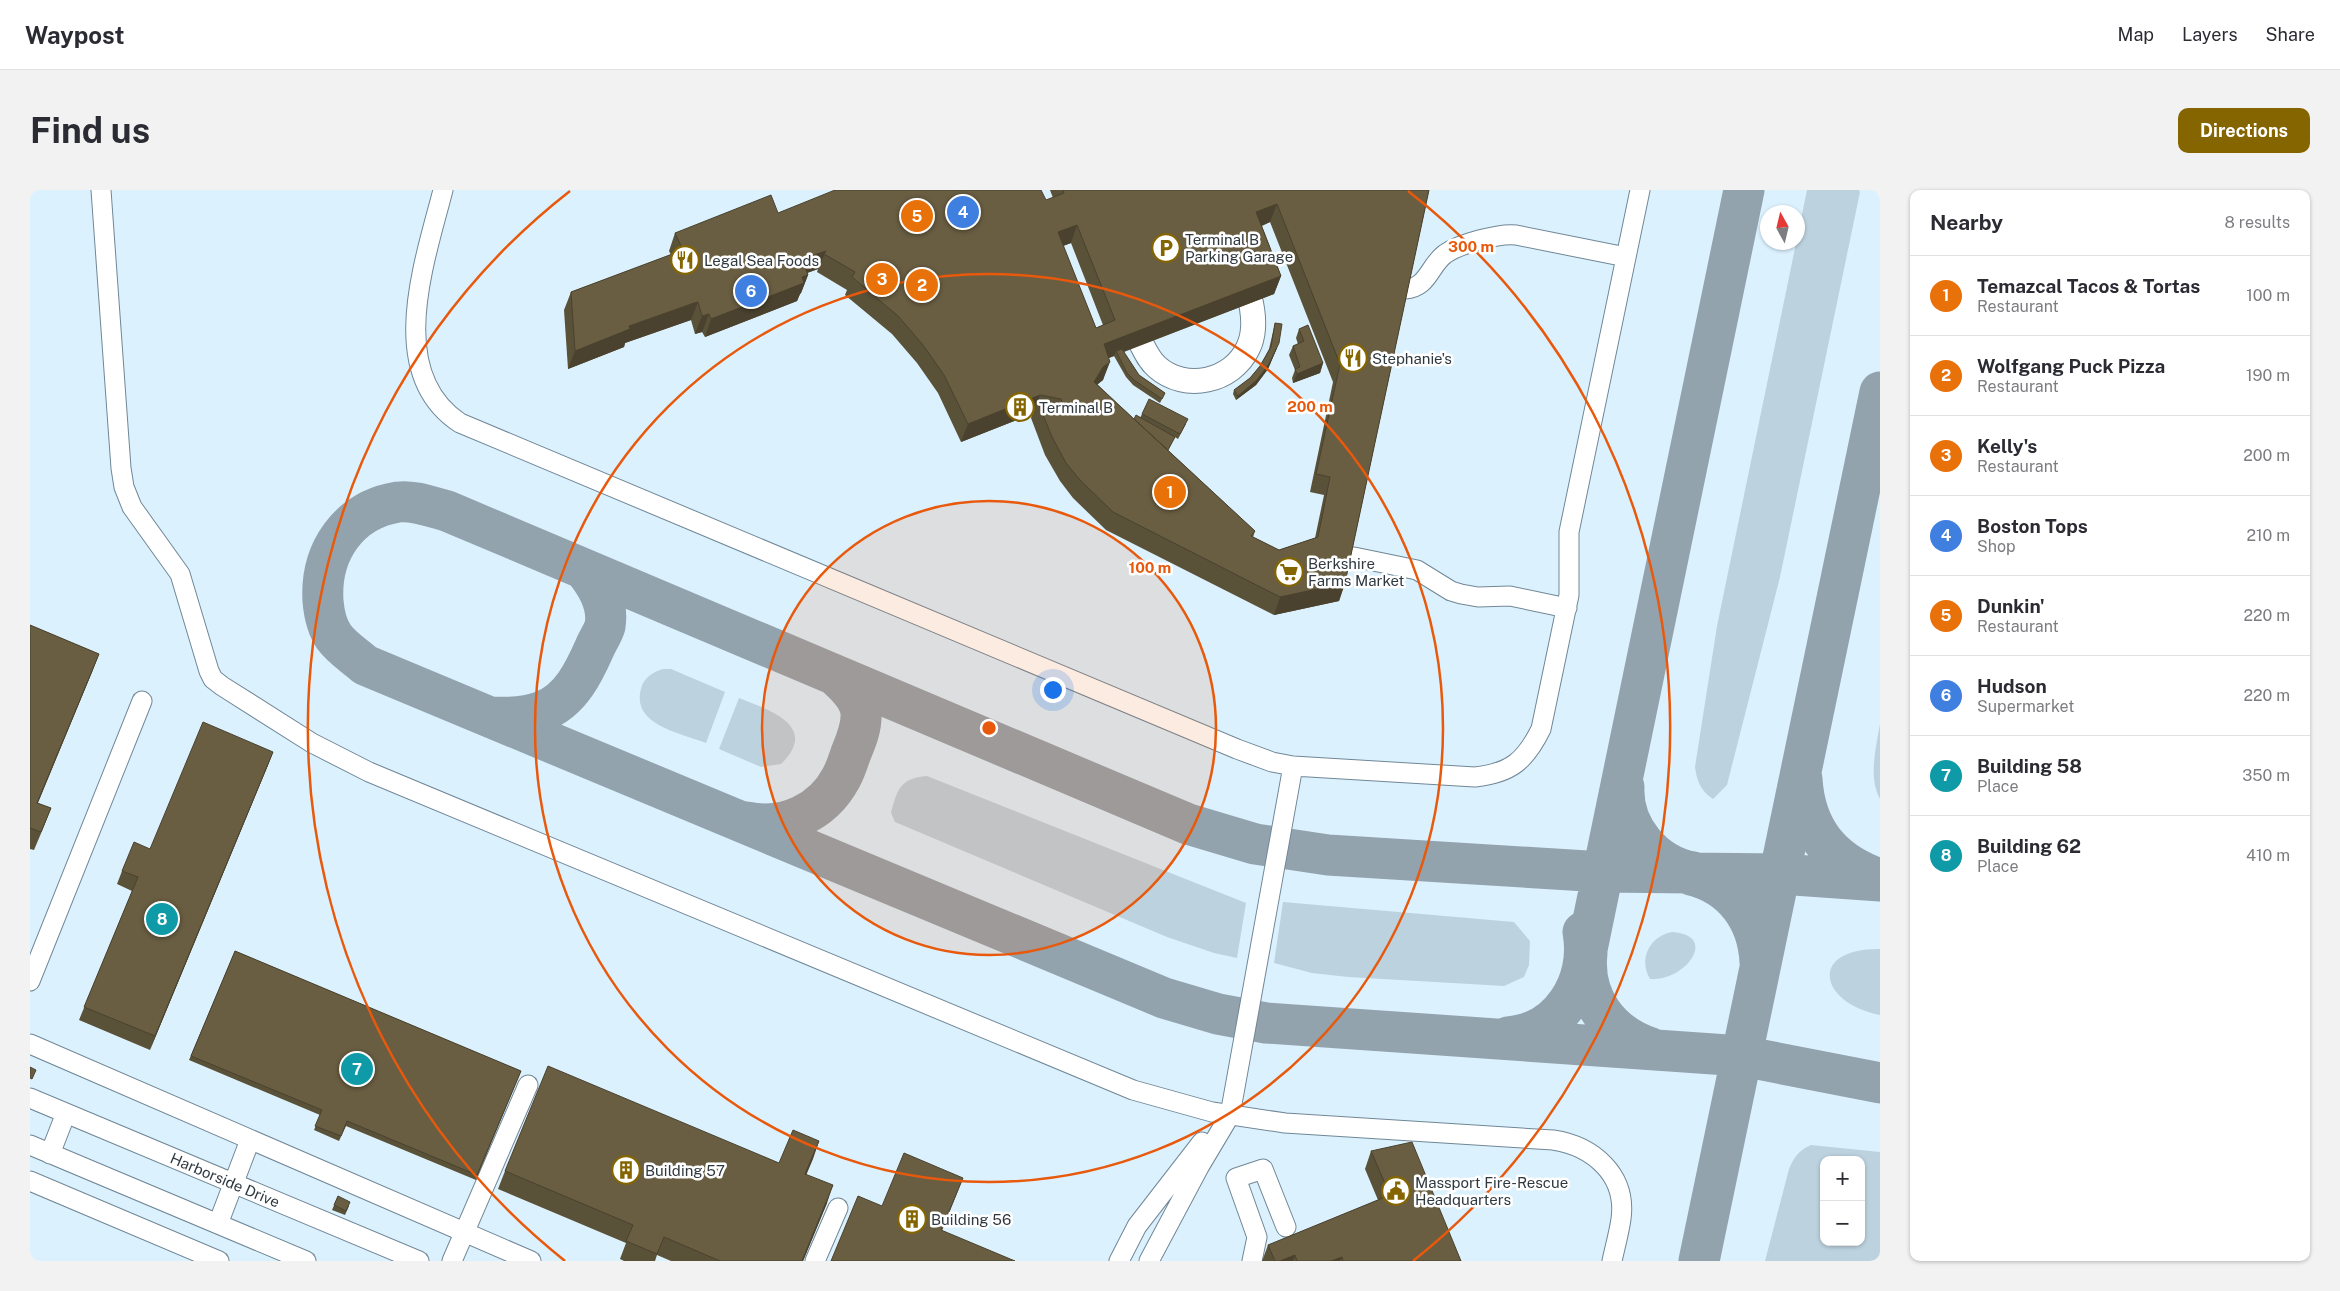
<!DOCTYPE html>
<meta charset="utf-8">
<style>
:root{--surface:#fff;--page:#f2f2f3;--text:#2b2b33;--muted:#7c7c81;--line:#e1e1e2;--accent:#846500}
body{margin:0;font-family:"Public Sans",sans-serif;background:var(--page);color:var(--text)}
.controls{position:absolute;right:15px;bottom:15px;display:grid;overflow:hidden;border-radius:10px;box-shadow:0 1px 4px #0004}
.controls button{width:45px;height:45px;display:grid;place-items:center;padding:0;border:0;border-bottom:1px solid var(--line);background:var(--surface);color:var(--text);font:25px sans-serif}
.compass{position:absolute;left:1730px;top:15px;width:45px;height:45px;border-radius:50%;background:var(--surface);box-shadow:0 1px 4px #0004;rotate:352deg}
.you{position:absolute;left:1022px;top:499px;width:18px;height:18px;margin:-12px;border:4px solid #fff;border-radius:50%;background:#1a73e8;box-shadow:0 0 0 8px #1a73e833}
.badge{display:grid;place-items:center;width:32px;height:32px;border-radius:50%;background:var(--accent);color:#fff;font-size:16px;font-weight:700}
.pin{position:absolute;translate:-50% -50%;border:2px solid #fff;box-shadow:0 1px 5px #0006}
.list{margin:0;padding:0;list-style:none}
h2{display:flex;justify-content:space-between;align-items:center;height:65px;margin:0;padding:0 20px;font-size:21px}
h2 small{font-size:16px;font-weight:400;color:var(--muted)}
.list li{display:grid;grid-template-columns:32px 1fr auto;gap:15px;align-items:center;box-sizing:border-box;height:80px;padding:0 20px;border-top:1px solid var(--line)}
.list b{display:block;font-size:19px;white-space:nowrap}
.list p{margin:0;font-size:16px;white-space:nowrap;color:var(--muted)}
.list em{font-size:16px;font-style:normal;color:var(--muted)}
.map{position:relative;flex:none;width:1850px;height:1071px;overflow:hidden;border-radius:10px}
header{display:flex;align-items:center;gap:30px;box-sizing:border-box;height:70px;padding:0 25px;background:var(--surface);border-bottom:1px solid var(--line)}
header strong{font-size:24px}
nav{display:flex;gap:28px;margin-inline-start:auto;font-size:18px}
.intro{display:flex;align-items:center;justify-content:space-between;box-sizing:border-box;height:120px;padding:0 30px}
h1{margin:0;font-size:35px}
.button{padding:12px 22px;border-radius:10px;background:var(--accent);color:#fff;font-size:18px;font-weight:700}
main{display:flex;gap:30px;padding:0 30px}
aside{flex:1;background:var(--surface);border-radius:10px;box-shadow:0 1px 4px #0004}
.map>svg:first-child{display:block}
.green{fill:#bdd2df;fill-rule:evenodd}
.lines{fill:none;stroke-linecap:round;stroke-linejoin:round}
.taxiway{stroke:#93a3ae;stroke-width:41}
.minor-casing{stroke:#708796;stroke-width:21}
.major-casing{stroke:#708796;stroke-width:26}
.minor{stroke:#fff;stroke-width:19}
.major{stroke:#fff;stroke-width:24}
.wall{fill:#5a5139;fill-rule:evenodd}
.shaded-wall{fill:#4a422e}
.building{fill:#695e42;stroke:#4a422e;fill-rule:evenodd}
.ring{fill:none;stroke:#e8590c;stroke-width:2.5}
.labels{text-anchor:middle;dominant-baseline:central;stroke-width:5;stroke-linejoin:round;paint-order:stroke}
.poi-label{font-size:15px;fill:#2f3940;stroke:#fff;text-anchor:start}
.street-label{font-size:15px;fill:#2f3940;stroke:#fff}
.centre{fill:#e8590c;stroke:#fff;stroke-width:2.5}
.ring-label{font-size:15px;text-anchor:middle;font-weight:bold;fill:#e8590c;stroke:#fff;stroke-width:5;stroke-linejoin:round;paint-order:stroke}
</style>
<header>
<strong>Waypost</strong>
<nav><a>Map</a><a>Layers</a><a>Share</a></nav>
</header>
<div class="intro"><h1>Find us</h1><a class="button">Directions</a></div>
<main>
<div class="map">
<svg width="1850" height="1071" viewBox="0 0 1850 1071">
<rect width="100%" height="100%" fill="#dcf1fe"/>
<path class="green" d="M1777,0H1829L1830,2L1750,387L1697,595L1683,609C1671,601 1667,592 1665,577L1687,436Z
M633,479H641L695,502L676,553C651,543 601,535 611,499C613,488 623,482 633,479Z
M709,508C736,519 791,535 751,574L731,577L689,559Z
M1850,534V609C1838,587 1846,558 1850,534Z
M897,586L1216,713L1207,768L1184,763L1137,747L865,632L861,623C867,600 870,588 897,586Z
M1253,712L1484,732L1500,751L1499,775L1494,787L1474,796L1318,787L1282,783L1244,773Z
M1642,742C1690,745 1655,792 1620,789C1608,769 1620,746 1642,742Z
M1850,759V825C1787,812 1779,758 1850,759Z
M1781,955L1850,962V1071H1735L1759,979C1764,967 1769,960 1781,955ZM1794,970H1831V1052H1794Z"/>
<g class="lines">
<path class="taxiway" d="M460,527C478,528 496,528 513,521C541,510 554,482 565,457C568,450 573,443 575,436C579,414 567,395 554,379
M1772,589C1775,640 1801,671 1847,688
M1594,597C1592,637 1623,675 1663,682
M717,632C755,640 793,622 811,588C815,581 818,572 821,563C826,551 832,537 831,523C830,507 816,495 806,486
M1661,685C1703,695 1728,729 1730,772
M1850,691L1750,684L1573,682L1298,665L1225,654L1158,634L417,321C401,317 384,310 368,312C318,320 290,362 293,411C294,423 297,437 304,447C312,458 325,466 335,475L1134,808L1188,824L1236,833L1712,866L1850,893
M1557,763C1552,808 1579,844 1621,858
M1555,769L1714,0
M1478,847C1530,843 1562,792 1553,742
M1669,1071L1850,202"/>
<defs>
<path id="minor" d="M71,0L91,278L94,297L102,317L150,384L179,481L183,489L192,496L282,553L339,582L1103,900L1182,922L1255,933L1523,950C1563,956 1597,985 1591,1029C1589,1043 1585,1057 1582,1071
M413,0C395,71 354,183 430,233L1207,559L1242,572L1263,576L1445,587C1481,583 1495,571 1511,539L1539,405V342L1610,0
M1375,99C1398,98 1399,76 1415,64C1429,54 1469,43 1486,45L1596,67
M1324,367L1387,380L1421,401L1431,404L1448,407L1480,406L1537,418
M0,791L112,511
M0,854L501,1071
M0,908L389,1071
M0,955L276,1071
M20,964L36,923
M0,991L189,1071
M188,1034L220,950
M422,1071L498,895
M785,1071L808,1018
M1089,1071L1107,1036L1172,952
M1119,1071L1169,977L1200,925L1263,576
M1222,1071L1227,1047L1206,988L1233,979L1256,1037"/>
<path id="major" d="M1112,155C1116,163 1120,171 1127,177C1155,202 1202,192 1218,158C1225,144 1224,128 1221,113"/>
</defs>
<use href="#minor" class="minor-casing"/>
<use href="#major" class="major-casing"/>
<use href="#minor" class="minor"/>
<use href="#major" class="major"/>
</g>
<path class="wall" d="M1020,0H1399L1315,393L1309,411L1244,425L1076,340L1043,308L1030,291L1015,265L1001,228L1002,224L931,252L908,203L887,173L862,144L815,105L817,100L787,82L788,79L777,83L778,85L771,103L770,104L767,111L675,147L672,142L665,144L661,130L658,131L595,153L594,157L538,179L534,120L541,102L641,65L639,61L645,43L748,23L1016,10L1023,8ZM1240,32L1303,192L1280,302L1294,305L1285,348L1249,360L1223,347L1225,341L1138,260L1145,247L1148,249L1156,234L1112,224L1110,228L1104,229L1067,194L1073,190L1079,168L1084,166L1096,187L1103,195L1130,213L1135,203L1109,185L1094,162L1244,104L1251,86L1232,36ZM1041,53L1073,135L1066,138L1033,56Z
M1245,133L1247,158L1238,179L1226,195L1206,210L1203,204L1204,200L1220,188L1230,176L1239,159Z
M1269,139L1293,173L1290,183L1263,193L1262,188L1265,180L1259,165L1263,156L1268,154L1266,148Z
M0,435L69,464L62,482L8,613L21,618L4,660L0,659Z
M243,562L238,575L120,860L49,830L102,701L87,694L92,681Z
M205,761L491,881L446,990L316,936L309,951L284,940L290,925L159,870Z
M789,951L776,984L797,1013L773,1071H641L627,1065L625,1071H594L590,1069L596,1053L468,999L475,981L749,973Z
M1341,961L1431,1071H1232L1238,1055L1348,1010L1335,979Z
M308,1006L319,1016L315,1025L302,1020Z"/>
<path class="shaded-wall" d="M1247,14L1240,32L1220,40L1226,22Z
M1047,35L1041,53L1022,60L1028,42Z
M796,61L788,79L766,87L772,69Z
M778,85L771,103L770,104L767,111L675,147L681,129Z
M1251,86L1244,104L1087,164L1086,161L1084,166L1067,172L1074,154Z
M668,112L661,130L595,153L594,157L538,179L545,161L599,136Z
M679,124L672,142L665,144L672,126Z
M1247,158L1238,179L1226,195L1206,210L1208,206Z
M1080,172L1073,190L1067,195L1064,192L1073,177Z
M1293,173L1290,183L1263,193L1267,184Z
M1010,205L1008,212L1007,210L1002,224L931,252L938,234Z
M1315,393L1309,411L1244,425L1250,407Z
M69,464L62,482L0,631L7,613Z
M243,562L238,575L120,860L125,846Z
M21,618L14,636L4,660L11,642Z
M789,951L783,969L769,1002L775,984Z
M933,988L926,1006L905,1058L911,1040Z
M803,995L797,1013L773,1071H772Z
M1265,1065L1263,1071H1250Z
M1312,1067L1310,1071H1301Z"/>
<path class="building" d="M805,0H1011L1016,10L1034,3L1033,0H1399L1315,393L1250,407L1083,322L1050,290L1036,273L1022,247L1007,210L1033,215L1031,209L1010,205L938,234L914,185L893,155L868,126L822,87L825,82L794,64L796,61L772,69L778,85L772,87L774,93L681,129L679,124L672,126L668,112L664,113L602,135L599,136L600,139L545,161L541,102L653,60L645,43L741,5L748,23ZM1247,14L1310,174L1286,284L1300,287L1288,347L1249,360L1221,346L1225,341L1064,192L1073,177L1080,172L1074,154L1251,86L1226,22ZM1047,35L1085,130L1066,138L1028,42Z
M1245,133L1252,134L1249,153L1239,174L1227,190L1208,206L1204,200L1220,188L1230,176L1241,157Z
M1278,135L1293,173L1267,184L1265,179L1270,177L1263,156L1274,151L1269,139Z
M1092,159L1109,185L1135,203L1132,209L1104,190L1097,183L1086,161Z
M1119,209L1158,229L1150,244L1112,224Z
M1106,225L1145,247L1138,260L1104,229Z
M0,435L69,464L7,613L21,618L11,642L0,638Z
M173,532L243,562L125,846L54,817L108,687L92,681L104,652L120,659Z
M205,761L491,881L447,985L317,931L311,946L285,936L292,920L161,866Z
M518,876L749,973L763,940L789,951L775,984L803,995L772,1071H690L634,1047L627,1064L596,1051L603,1035L475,981Z
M0,877L6,880L2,889L0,888Z
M1382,952L1431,1071H1313L1312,1067L1301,1071H1267L1265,1065L1250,1071H1245L1238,1055L1360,1005L1341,961Z
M874,963L933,988L911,1040L985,1071H801L828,1006L852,1016Z
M308,1006L320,1012L316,1021L304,1015Z"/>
<circle cx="959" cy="538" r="227" fill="#e8590c" fill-opacity=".12"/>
<g class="ring">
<circle cx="959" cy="538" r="227"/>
<circle cx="959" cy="538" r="454"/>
<path d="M535 1071A681 681 0 0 1 540 1M1378 1A681 681 0 0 1 1383 1071"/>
</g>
<defs>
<symbol id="parking-ring" viewBox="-11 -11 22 22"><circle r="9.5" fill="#fff" stroke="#846500" stroke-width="1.5"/><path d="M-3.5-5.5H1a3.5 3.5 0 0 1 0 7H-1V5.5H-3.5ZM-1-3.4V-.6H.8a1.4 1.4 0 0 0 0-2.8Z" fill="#846500"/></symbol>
<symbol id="restaurant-ring" viewBox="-11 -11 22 22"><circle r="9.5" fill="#fff" stroke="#846500" stroke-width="1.5"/><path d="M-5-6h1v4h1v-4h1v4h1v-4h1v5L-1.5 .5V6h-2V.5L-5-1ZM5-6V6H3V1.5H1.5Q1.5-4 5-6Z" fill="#846500"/></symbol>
<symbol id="building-ring" viewBox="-11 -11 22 22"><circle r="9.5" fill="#fff" stroke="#846500" stroke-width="1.5"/><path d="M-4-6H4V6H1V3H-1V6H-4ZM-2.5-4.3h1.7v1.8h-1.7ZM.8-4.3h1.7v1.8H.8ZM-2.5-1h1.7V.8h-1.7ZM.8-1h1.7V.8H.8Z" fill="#846500"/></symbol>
<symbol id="supermarket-ring" viewBox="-11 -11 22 22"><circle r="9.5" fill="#fff" stroke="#846500" stroke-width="1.5"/><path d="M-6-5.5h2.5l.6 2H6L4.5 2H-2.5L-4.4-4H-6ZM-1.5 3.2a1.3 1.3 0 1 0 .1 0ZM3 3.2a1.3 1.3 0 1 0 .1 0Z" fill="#846500"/></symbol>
<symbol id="civic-ring" viewBox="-11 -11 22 22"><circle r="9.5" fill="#fff" stroke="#846500" stroke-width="1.5"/><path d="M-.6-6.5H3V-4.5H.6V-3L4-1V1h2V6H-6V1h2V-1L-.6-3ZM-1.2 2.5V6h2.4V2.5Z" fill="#846500"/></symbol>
</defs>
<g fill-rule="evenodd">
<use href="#parking-ring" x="1120" y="42" width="32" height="32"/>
<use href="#restaurant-ring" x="639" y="54" width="32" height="32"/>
<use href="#restaurant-ring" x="1307" y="152" width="32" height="32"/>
<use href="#building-ring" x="974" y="201" width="32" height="32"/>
<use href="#supermarket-ring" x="1243" y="366" width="32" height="32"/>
<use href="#building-ring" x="580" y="964" width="32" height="32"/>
<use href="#civic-ring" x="1350" y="985" width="32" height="32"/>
<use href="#building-ring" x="866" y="1013" width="32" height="32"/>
</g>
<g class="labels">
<g class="poi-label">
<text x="1155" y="49">Terminal B<tspan x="1155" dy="17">Parking Garage</tspan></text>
<text x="674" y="70">Legal Sea Foods</text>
<text x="1342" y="168">Stephanie's</text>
<text x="1009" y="217">Terminal B</text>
<text x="1278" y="373">Berkshire<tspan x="1278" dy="17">Farms Market</tspan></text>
<text x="615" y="980">Building 57</text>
<text x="1385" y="992">Massport Fire-Rescue<tspan x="1385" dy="17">Headquarters</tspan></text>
<text x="901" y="1029">Building 56</text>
</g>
<g class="street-label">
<text transform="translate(195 990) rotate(23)">Harborside Drive</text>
</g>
</g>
<circle cx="959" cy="538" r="8" class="centre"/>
<g class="ring-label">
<text x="1441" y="62">300 m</text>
<text x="1280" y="222">200 m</text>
<text x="1120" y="383">100 m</text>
</g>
</svg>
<div class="controls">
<button>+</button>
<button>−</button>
</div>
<svg class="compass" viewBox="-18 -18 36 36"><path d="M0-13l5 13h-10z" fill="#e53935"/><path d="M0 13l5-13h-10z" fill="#7c7c81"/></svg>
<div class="you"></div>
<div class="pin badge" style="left:1140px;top:302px;background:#e8710a">1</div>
<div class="pin badge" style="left:892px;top:95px;background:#e8710a">2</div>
<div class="pin badge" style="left:852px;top:89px;background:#e8710a">3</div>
<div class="pin badge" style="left:933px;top:22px;background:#3f7fe0">4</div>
<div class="pin badge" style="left:887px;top:26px;background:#e8710a">5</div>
<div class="pin badge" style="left:721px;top:101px;background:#3f7fe0">6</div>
<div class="pin badge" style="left:327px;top:879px;background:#0f9aa8">7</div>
<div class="pin badge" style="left:132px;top:729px;background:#0f9aa8">8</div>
</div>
<aside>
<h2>Nearby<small>8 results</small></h2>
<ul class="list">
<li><span class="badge" style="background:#e8710a">1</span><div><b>Temazcal Tacos &amp; Tortas</b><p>Restaurant</p></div><em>100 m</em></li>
<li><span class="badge" style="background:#e8710a">2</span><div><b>Wolfgang Puck Pizza</b><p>Restaurant</p></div><em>190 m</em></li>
<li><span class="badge" style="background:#e8710a">3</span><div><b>Kelly's</b><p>Restaurant</p></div><em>200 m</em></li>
<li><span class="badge" style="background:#3f7fe0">4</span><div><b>Boston Tops</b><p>Shop</p></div><em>210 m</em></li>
<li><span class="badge" style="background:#e8710a">5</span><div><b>Dunkin'</b><p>Restaurant</p></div><em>220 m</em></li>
<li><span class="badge" style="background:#3f7fe0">6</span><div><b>Hudson</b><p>Supermarket</p></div><em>220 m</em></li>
<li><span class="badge" style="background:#0f9aa8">7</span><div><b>Building 58</b><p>Place</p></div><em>350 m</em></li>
<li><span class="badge" style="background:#0f9aa8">8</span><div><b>Building 62</b><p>Place</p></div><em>410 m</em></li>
</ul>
</aside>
</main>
